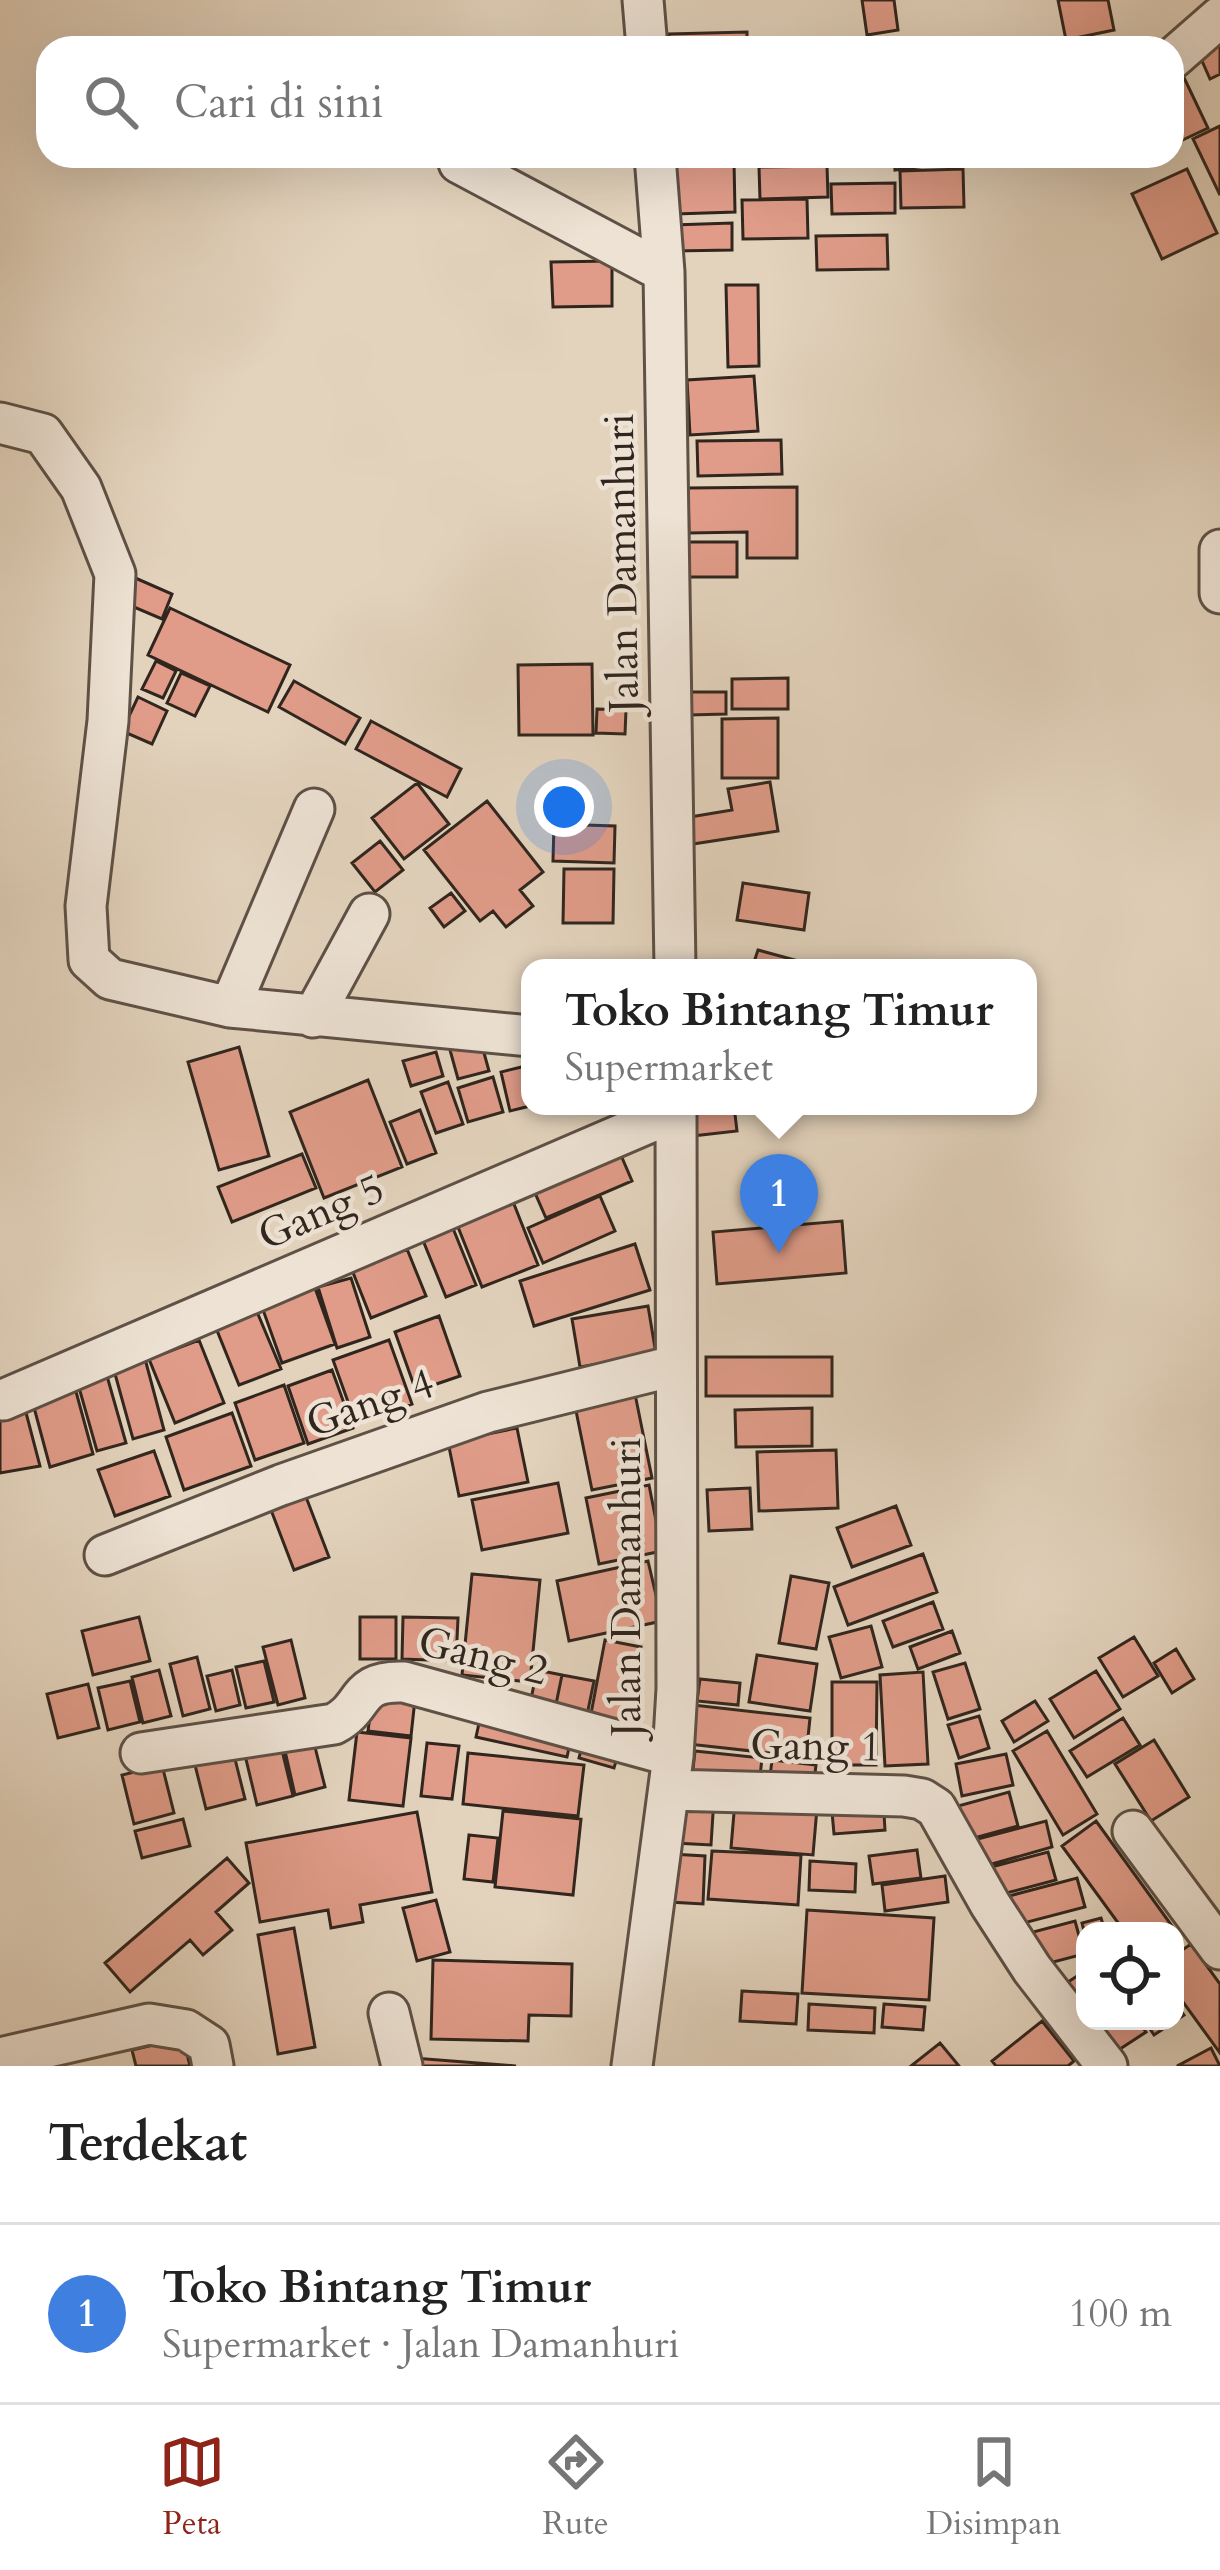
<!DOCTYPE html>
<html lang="id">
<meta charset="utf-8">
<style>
:root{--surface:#fff;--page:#f2f2f2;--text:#222;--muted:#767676;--line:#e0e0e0;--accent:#8f2418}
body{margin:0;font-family:Cardo,serif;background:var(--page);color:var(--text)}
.controls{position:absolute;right:36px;bottom:36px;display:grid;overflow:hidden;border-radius:24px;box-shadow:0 12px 48px #0002}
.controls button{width:108px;height:108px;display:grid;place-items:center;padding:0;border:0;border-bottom:3px solid var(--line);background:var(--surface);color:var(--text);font:60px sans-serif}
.you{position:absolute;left:564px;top:807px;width:42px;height:42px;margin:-30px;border:9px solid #fff;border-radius:50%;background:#1a73e8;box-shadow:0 0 0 18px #1a73e833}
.badge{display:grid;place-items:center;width:78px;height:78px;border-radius:50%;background:var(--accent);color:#fff;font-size:39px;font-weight:700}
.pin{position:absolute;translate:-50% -99px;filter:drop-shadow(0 3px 6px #0008)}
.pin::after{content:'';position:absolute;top:63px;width:42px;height:36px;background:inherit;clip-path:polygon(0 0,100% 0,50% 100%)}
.popup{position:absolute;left:521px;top:959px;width:516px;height:156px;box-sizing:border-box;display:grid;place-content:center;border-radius:24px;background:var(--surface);filter:drop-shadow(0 3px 9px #0005);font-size:39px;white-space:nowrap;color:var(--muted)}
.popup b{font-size:45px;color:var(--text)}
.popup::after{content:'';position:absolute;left:50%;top:100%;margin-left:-24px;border:24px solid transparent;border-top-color:var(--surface)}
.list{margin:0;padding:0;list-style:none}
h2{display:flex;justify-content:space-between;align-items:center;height:156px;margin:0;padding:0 48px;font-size:51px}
h2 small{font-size:39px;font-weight:400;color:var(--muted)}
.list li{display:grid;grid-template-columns:78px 1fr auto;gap:36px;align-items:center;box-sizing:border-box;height:180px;padding:0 48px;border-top:3px solid var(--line)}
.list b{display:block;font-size:45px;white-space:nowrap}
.list p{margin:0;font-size:39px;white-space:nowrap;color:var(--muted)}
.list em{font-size:39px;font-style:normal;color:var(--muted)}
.icon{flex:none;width:66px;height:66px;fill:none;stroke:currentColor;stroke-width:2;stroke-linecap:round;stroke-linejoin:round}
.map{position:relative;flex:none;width:1220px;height:2066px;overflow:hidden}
.search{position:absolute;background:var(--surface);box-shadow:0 12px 48px #0002;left:36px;right:36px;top:36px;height:132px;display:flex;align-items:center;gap:30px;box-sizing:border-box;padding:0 42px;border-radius:36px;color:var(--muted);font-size:45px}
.sheet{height:336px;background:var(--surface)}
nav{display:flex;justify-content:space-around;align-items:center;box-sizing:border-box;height:168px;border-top:3px solid var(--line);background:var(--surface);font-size:33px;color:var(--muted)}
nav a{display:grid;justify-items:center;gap:6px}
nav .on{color:var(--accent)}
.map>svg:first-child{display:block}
.building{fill:#e09c89;stroke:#31261e;stroke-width:3}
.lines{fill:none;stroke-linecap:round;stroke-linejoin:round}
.minor-casing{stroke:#5e5146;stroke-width:45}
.minor{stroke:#ede2d4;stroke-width:39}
.labels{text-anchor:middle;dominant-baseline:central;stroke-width:9;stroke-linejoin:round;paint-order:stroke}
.street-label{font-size:42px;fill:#31261e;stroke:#ede2d4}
</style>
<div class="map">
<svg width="1220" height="2066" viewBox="0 0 1220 2066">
<rect width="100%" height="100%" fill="#e3d3bd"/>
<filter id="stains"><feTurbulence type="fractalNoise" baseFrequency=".00167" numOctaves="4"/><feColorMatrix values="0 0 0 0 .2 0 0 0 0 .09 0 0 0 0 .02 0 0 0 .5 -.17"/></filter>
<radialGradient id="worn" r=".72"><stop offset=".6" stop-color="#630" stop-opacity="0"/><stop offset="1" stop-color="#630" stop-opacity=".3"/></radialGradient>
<path class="building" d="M862,0H894L898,30L867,35Z
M1058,0H1108L1114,30L1066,40Z
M747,32V48H669V34Z
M1220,34V74L1210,79L1195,45Z
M1178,65L1208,128L1172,145V68Z
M1220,126V195L1193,139Z
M758,156H811L812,165L758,166Z
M894,156H925L926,166L895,170Z
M734,161L735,212L676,214L675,162Z
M827,166L828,197L760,199L759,167Z
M963,169L964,207L901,208L900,171Z
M1187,169L1217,233L1162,259L1132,194Z
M895,183V213L832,214L831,184Z
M807,199L808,238L743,239L742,200Z
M732,223V250L674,251L673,225Z
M887,235L888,269L817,270L816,236Z
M612,261V306L553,307L551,262Z
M726,285H758L759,366L728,367Z
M754,376L758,431L690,435L687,380Z
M781,440L782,474L698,476L697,441Z
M797,487V558H747V532L689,533L688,488Z
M681,542H737V577H682Z
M133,577L172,594L162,619L122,602Z
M170,608L290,665L268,712L148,655Z
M156,661L176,671L163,698L142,689Z
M592,664L593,735H519L518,665Z
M181,673L210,686L195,716L167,703Z
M788,678V709H732V679Z
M294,681L360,718L345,744L279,707Z
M689,692H726V714L689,715Z
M138,697L167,711L152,744L122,731Z
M597,709L626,710L625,734L596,733Z
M778,718V778H722V719Z
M371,721L461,769L447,797L356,749Z
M770,782L778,831L693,844L690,817L732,810L728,789Z
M417,783L449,824L404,859L372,818Z
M487,801L543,872L520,890L533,906L506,927L493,911L480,921L424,850Z
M554,824L615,826L614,863L553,861Z
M380,841L403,870L375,892L352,863Z
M564,869H614L613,923H563Z
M743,883L809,893L804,930L737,920Z
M451,893L465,911L444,927L430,908Z
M758,950L795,960L793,968H752Z
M481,1042L489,1071L458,1079L450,1050Z
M239,1047L269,1156L219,1170L188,1062Z
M436,1052L443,1076L411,1086L403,1061Z
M530,1065V1106L510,1111L501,1072Z
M493,1077L503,1112L468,1122L458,1088Z
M368,1080L402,1167L324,1198L290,1112Z
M448,1082L463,1124L436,1133L421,1092Z
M689,1106H734L737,1131L692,1136Z
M420,1110L436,1153L407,1164L390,1122Z
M614,1139L632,1181L546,1218L528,1177Z
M302,1154L316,1188L232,1222L218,1187Z
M510,1194L538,1265L482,1287L454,1217Z
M600,1196L615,1231L543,1263L528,1228Z
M450,1221L476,1285L446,1297L420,1233Z
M842,1221L846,1273L717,1284L713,1232Z
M635,1244L650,1290L534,1326L520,1281Z
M407,1249L426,1296L371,1318L352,1270Z
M351,1278L370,1337L337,1348L318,1287Z
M315,1288L335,1344L282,1363L262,1307Z
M648,1306L656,1354L580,1367L572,1319Z
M255,1307L281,1369L239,1385L214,1323Z
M439,1316L460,1376L416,1391L395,1332Z
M199,1340L224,1403L175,1423L149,1359Z
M389,1340L412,1404L356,1424L333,1360Z
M144,1355L164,1430L133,1439L112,1363Z
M706,1357H832V1396H706Z
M332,1370L353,1428L308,1444L288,1386Z
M107,1376L126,1443L97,1451L78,1384Z
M284,1385L304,1443L255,1460L235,1403Z
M75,1388L93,1454L50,1467L32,1400Z
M634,1389L652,1478L592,1490L574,1401Z
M24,1405L40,1466L0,1473V1417Z
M812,1408V1446L736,1447L735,1410Z
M232,1413L251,1466L184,1490L166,1437Z
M517,1428L528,1482L459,1496L448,1442Z
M836,1450L838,1508L759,1511L757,1452Z
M154,1451L170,1496L115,1516L98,1470Z
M558,1483L568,1533L482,1550L472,1500Z
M649,1485L662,1551L599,1564L586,1498Z
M750,1488L752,1529L709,1531L707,1490Z
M306,1497L329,1557L294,1570L271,1510Z
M896,1506L911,1545L852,1567L837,1528Z
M923,1554L937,1592L848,1625L834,1587Z
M648,1561L662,1621L569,1641L557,1581Z
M472,1574L540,1580L530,1682L462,1675Z
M791,1576L829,1583L816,1649L779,1643Z
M933,1602L943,1629L893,1647L883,1621Z
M139,1617L150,1661L93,1675L82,1631Z
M360,1617H396V1659H360Z
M403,1617L458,1618L456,1661L402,1659Z
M871,1626L882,1667L841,1678L829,1637Z
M952,1631L960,1653L918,1669L910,1647Z
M1134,1637L1158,1676L1123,1697L1099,1658Z
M291,1640L305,1698L278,1705L263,1647Z
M605,1640L641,1647L626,1726L590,1719Z
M1176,1649L1194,1679L1172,1693L1154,1663Z
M757,1655L817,1664L810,1711L749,1702Z
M197,1657L210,1709L183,1716L170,1664Z
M264,1661L274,1702L246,1708L236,1667Z
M965,1663L980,1709L948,1719L933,1672Z
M159,1670L171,1716L143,1723L132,1677Z
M232,1670L240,1705L216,1711L207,1676Z
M537,1670L562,1675L555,1709L530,1704Z
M1096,1671L1120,1709L1074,1738L1050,1699Z
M923,1672L928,1764L885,1766L880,1675Z
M562,1675L594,1681L587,1715L555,1709Z
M700,1679L740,1683L738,1705L697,1701Z
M130,1681L140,1722L108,1730L98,1688Z
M832,1682H877L876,1765H832Z
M88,1684L99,1728L58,1738L47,1694Z
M374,1685L416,1690L411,1736L368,1731Z
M1035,1701L1048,1721L1014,1742L1002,1721Z
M693,1705L810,1718L806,1757L688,1744Z
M481,1714L572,1734L567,1757L476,1737Z
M979,1716L989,1748L959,1758L948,1725Z
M1123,1718L1140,1745L1087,1777L1070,1751Z
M1047,1731L1097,1814L1063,1835L1013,1751Z
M357,1732L411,1738L403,1806L349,1800Z
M312,1735L325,1787L295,1795L283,1742Z
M584,1738L620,1748L614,1768L579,1758Z
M1154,1740L1189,1797L1151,1821L1115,1764Z
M280,1742L293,1796L257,1805L244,1751Z
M427,1743L459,1746L452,1799L421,1796Z
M695,1751L762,1758L759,1786L692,1778Z
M468,1753L584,1765L578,1816L463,1804Z
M1006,1754L1013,1785L962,1796L956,1764Z
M234,1755L245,1799L206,1809L195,1765Z
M772,1760L816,1765L813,1790L769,1785Z
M162,1765L174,1813L134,1824L122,1775Z
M1009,1792L1018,1826L967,1840L958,1806Z
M679,1796L714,1798L711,1845L675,1843Z
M883,1797L885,1830L834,1834L831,1801Z
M735,1801L817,1808L813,1855L731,1848Z
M503,1811L581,1819L573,1895L495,1887Z
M417,1812L432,1892L360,1905L363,1922L331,1928L328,1910L260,1922L246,1843Z
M183,1819L190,1846L142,1858L135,1831Z
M1046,1821L1052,1847L978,1868L970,1841Z
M1096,1821L1180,1937L1175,1941V1931H1124L1062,1846Z
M469,1835L498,1838L493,1882L464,1879Z
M917,1850L921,1878L873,1884L869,1856Z
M712,1851L801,1855L798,1905L708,1899Z
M1048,1852L1056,1880L991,1897L984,1869Z
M671,1854L705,1856L703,1904L669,1902Z
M227,1858L249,1883L216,1912L232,1930L203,1955L190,1940L130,1992L105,1963Z
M810,1861L856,1864L855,1892L809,1890Z
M945,1876L948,1902L885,1911L882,1885Z
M1077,1878L1085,1907L1016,1925L1009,1896Z
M436,1900L450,1952L417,1961L403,1908Z
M807,1910L934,1918L929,2000L802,1993Z
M1101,1918L1105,1931H1085V1935L1082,1923Z
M1075,1921L1084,1954L1042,1965L1033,1932Z
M294,1928L315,2047L278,2054L258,1935Z
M1191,1944L1220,1984V2053L1175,1991V1955Z
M433,1960L572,1964L571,2016L529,2015L528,2041L431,2039Z
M1085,1971V2008L1068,1982Z
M742,1991L798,1994L796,2024L740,2021Z
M1175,2002L1184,2015L1154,2035L1145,2021H1175Z
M809,2004L875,2008L874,2033L808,2030Z
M884,2004L925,2007L923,2030L882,2027Z
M1042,2021L1074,2061L1068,2066H996L992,2061Z
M1098,2021H1138L1146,2032L1117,2051Z
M183,2038L190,2066H136L132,2050Z
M940,2043L959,2066H911Z
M1211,2048L1220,2066H1177Z
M413,2058L516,2066H413Z"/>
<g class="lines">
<defs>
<path id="minor" d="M643,0L647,48
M1172,59L1220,17
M655,156L664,272L675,968
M459,163L664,272
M0,423L43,434L81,488L115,574L108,721L86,906L89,960L110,979L230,1007L530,1036
M1220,550V593
M230,1007L314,809
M313,1017L369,914
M3,1400L676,1111
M105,1555L281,1485L488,1412L674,1366
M141,1753L334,1724C367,1707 354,1680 404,1682L673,1756
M669,1790L904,1796L922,1799L936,1808L990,1904L1032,1969L1107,2066
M1133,1831L1220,1949
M389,2013L402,2066
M0,2058L149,2024L186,2030L209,2045L213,2066
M632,2066L673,1756L677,1689L676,1106"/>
</defs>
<use href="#minor" class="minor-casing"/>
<use href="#minor" class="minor"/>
</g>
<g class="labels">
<g class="street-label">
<text transform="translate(622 563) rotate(-91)">Jalan Damanhuri</text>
<text transform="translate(321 1212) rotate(-23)">Gang 5</text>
<text transform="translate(370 1403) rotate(-19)">Gang 4</text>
<text transform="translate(626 1587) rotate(-90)">Jalan Damanhuri</text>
<text transform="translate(483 1656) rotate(14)">Gang 2</text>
<text transform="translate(816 1746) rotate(1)">Gang 1</text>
</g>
</g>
<rect width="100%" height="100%" filter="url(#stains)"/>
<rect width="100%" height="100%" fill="url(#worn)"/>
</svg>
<div class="controls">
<button><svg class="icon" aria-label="locate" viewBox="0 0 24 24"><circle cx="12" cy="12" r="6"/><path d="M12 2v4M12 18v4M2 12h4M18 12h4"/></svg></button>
</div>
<div class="you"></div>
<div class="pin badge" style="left:779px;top:1253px;background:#3f7fe0">1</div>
<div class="popup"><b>Toko Bintang Timur</b>Supermarket</div>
<div class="search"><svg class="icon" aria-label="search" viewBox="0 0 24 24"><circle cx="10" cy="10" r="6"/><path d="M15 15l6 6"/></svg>Cari di sini</div>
</div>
<section class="sheet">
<h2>Terdekat<small></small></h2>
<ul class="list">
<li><span class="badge" style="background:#3f7fe0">1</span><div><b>Toko Bintang Timur</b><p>Supermarket · Jalan Damanhuri</p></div><em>100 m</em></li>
</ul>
</section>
<nav>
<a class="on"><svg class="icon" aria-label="map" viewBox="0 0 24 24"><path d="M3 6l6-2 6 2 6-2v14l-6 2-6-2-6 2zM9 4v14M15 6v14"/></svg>Peta</a>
<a><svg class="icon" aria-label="directions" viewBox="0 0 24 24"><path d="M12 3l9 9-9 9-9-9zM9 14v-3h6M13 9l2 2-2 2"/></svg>Rute</a>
<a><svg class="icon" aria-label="saved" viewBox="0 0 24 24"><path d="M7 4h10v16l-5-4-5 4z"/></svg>Disimpan</a>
</nav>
